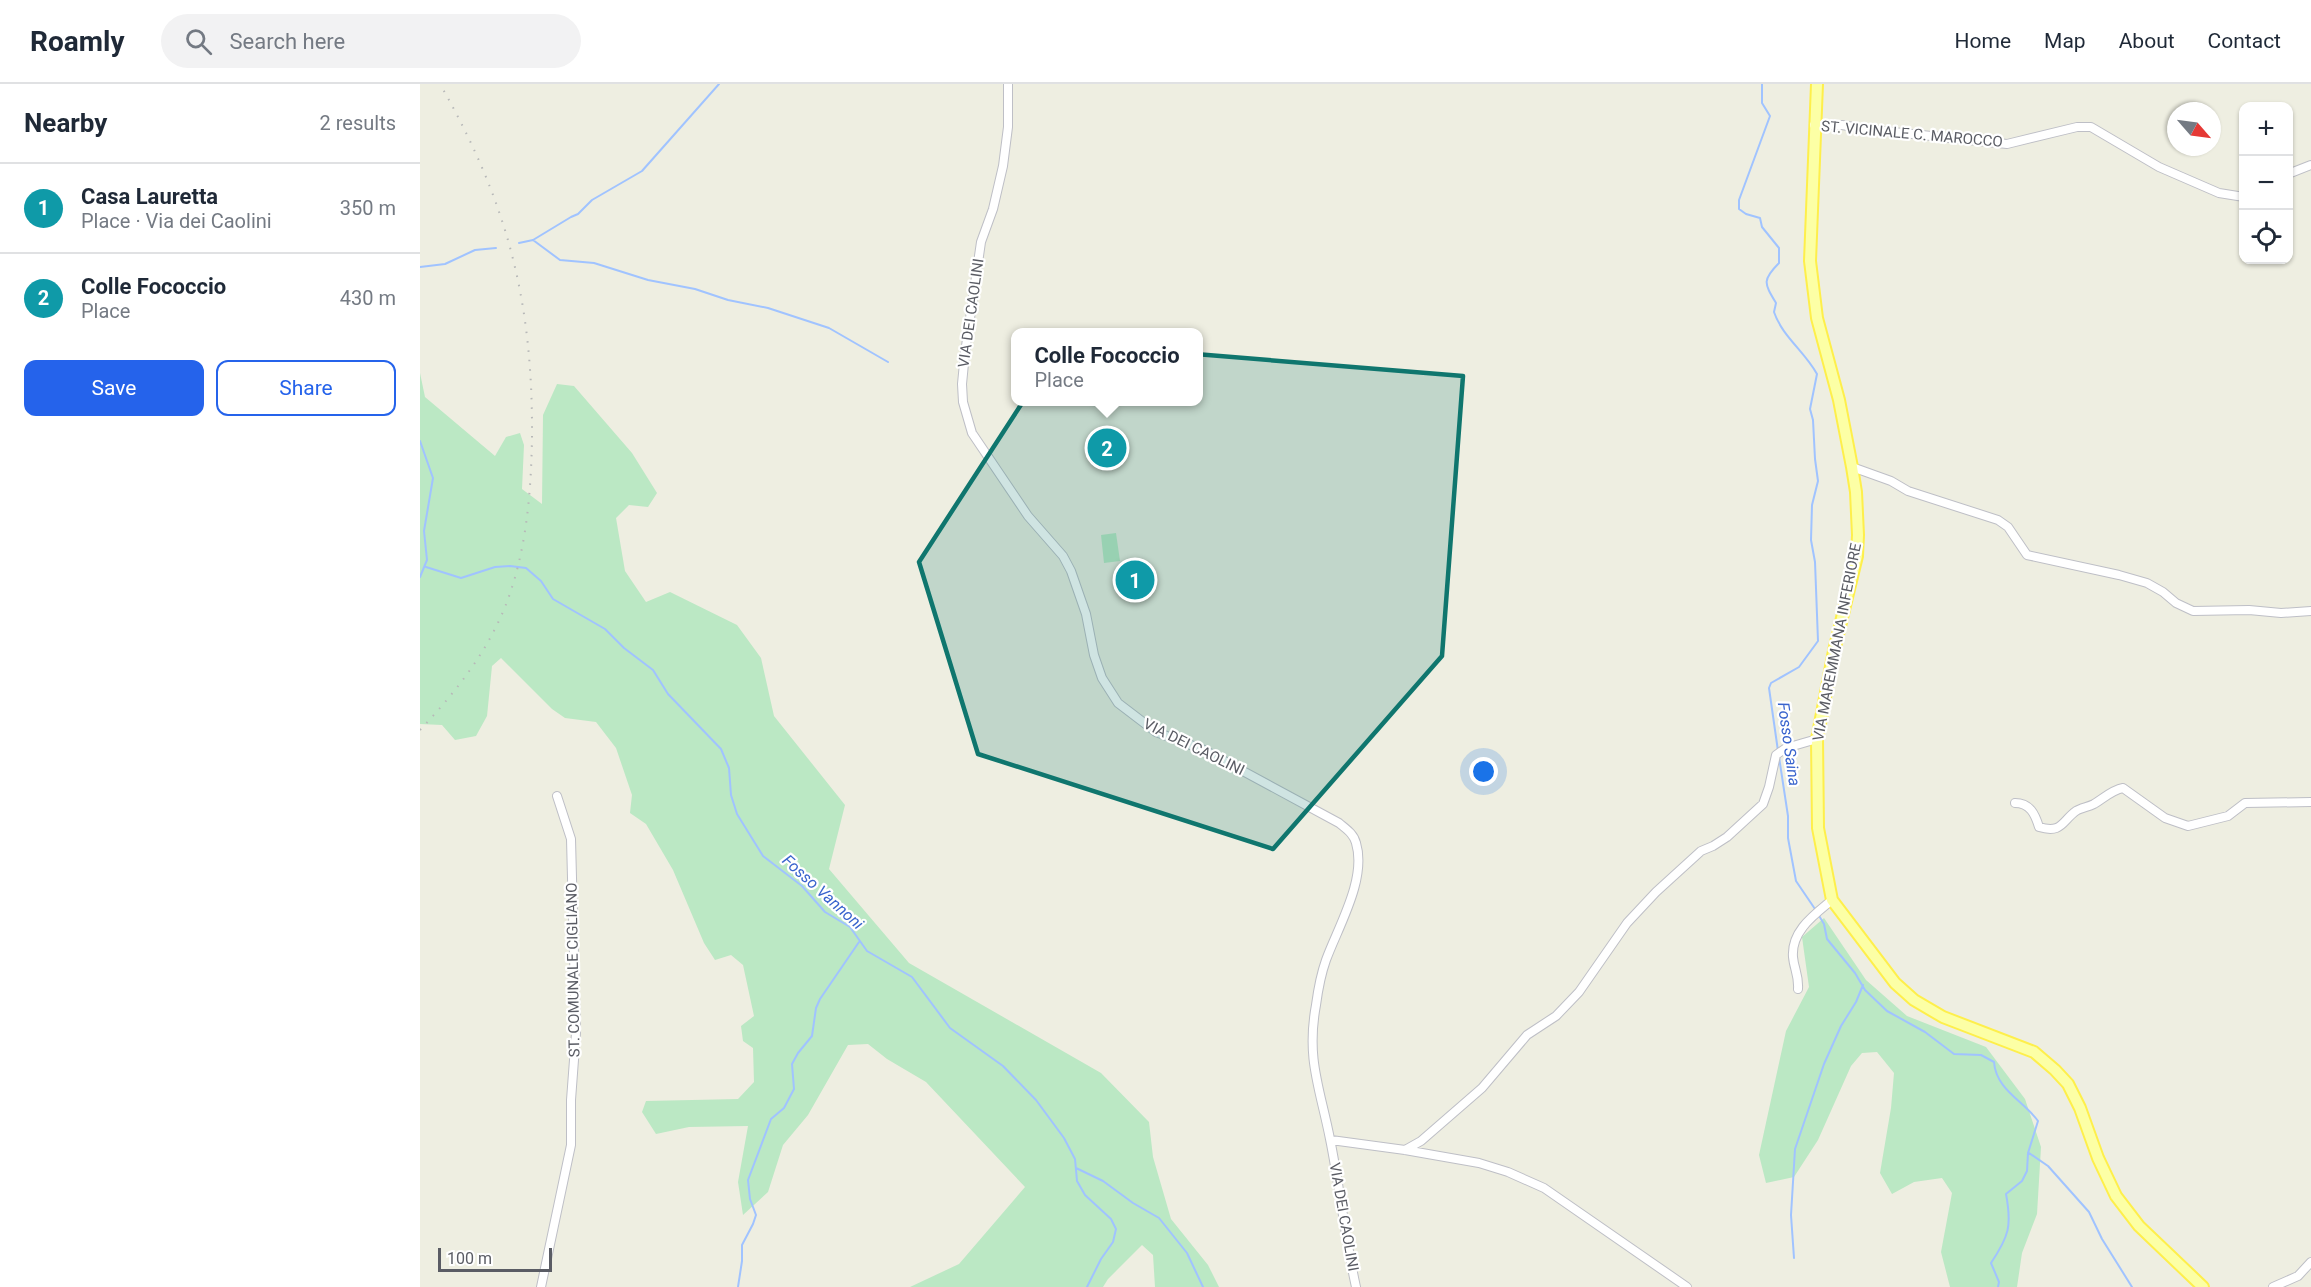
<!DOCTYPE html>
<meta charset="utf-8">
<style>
:root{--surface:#fff;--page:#f2f2f3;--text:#1f2937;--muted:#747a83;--line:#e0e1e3;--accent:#2563eb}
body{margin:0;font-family:Roboto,sans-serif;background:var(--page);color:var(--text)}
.controls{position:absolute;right:18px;top:18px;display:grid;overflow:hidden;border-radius:12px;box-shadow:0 2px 4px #0004}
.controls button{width:54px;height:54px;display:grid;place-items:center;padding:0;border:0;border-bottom:2px solid var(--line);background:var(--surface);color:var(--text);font:30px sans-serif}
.compass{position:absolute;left:1747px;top:18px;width:54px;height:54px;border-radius:50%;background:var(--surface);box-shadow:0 2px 4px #0004;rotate:118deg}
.scale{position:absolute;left:18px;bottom:15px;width:114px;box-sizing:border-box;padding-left:6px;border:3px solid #5a5c64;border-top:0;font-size:16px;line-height:21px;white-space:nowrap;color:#5a5c64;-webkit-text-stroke:4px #fff;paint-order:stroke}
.you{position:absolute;left:1064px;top:688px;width:21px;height:21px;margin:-15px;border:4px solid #fff;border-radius:50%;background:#1a73e8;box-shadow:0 0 0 9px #1a73e833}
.badge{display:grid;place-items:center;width:39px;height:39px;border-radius:50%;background:var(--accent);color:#fff;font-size:20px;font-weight:700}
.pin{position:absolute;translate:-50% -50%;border:3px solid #fff;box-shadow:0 2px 6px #0006}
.popup{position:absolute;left:591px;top:244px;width:192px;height:78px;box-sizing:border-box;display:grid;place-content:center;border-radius:12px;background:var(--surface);filter:drop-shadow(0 2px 4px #0005);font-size:20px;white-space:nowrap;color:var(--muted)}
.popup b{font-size:22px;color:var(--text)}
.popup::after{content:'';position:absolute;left:50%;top:100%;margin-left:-12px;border:12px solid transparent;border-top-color:var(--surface)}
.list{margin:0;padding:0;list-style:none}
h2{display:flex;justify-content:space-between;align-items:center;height:78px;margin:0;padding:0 24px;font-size:26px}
h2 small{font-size:20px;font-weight:400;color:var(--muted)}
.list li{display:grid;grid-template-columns:39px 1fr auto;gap:18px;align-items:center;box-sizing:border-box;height:90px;padding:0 24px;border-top:2px solid var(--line)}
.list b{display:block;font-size:22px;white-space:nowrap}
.list p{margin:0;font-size:20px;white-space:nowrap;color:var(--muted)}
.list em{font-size:20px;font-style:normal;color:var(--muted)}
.actions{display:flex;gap:12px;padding:18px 24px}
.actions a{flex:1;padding:14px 0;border:2px solid var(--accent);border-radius:12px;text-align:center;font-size:21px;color:var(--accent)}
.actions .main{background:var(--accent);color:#fff}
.icon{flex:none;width:33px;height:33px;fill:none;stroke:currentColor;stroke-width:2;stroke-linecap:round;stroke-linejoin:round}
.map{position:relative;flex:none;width:1891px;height:1203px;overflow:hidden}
header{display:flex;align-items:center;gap:36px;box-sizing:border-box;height:84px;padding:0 30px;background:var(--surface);border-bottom:2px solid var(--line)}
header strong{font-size:28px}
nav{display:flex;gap:33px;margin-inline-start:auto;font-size:21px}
.search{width:420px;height:54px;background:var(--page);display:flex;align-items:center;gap:15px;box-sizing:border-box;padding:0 21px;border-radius:33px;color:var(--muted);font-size:22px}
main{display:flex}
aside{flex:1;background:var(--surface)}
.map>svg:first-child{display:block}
.green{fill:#bbe8c4}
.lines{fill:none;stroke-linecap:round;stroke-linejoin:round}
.stream{stroke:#a0c3ff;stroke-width:2}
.minor-casing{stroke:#bebfc6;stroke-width:10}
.major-casing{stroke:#feef4b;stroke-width:14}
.minor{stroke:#fff;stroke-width:8}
.major{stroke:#fcffa5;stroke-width:10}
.rail{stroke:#b7b8b8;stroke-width:2;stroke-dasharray:1.5 8;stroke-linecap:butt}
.marked{fill:#0f766e;fill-opacity:0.2;stroke:#0f766e;stroke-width:4.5;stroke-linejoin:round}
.labels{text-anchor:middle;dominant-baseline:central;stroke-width:4.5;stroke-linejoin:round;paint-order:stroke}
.street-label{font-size:15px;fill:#5a5c64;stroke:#fff}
.water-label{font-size:16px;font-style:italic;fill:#3863cd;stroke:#fff}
</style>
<header>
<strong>Roamly</strong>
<div class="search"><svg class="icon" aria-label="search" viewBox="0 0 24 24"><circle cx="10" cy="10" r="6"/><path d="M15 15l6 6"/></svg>Search here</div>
<nav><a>Home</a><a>Map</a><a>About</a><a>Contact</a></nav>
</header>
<main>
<aside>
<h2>Nearby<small>2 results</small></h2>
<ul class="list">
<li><span class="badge" style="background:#0f9aa8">1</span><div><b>Casa Lauretta</b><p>Place · Via dei Caolini</p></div><em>350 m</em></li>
<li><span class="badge" style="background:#0f9aa8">2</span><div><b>Colle Fococcio</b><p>Place</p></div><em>430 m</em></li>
</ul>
<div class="actions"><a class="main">Save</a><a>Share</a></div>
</aside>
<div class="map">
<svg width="1891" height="1203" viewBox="0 0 1891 1203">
<rect width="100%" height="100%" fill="#eeeee1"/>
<path class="green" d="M0,289L5,313L75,372L86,353L100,349L104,361L102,405L122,420L123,331L137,300L154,302L212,369L237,409L228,423L209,421L196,434L205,487L226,518L250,508L317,541L341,574L354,632L425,721L409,785L489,879L681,989L729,1038L733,1073L751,1135L788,1181L799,1203H735L733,1171L722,1161L688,1195L683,1203H490L539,1180L605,1103L506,998L467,975L448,960L428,961L388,1031L363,1061L348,1108L323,1131L318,1098L328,1042L269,1043L236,1050L222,1028L226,1017L318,1015L334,998L333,964L323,957L321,942L334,932L323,881L311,871L295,876L284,859L253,786L226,740L210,729L212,711L196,664L176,638L145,634L132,625L81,574L72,582L67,632L56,652L35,656L22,641L0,640Z
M696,449L700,477L684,479L681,451Z
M1404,834L1446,896L1487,932L1566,963L1605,1015L1621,1063L1617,1130L1602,1169L1597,1203H1530L1521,1168L1532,1109L1522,1094L1494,1098L1472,1110L1460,1089L1471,1024L1474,989L1457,968L1442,969L1431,982L1398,1056L1374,1093L1346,1099L1339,1071L1366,947L1389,903L1382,853Z"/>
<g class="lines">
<path class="stream" d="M1342,0V19L1350,32L1319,116V125L1326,130L1340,134L1342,143L1359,164V179C1342,196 1344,199 1356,219L1354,228C1362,252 1385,268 1397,290L1390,325L1393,336L1395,375L1398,397L1392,421L1391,456L1395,478L1398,557L1379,583L1351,599L1349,604L1358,667
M113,156L140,176L174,179L228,196L275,205L308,216L348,224L409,244L468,278
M99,159L113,156L151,133L158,130L172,116L222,87L299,0
M0,183L25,180L55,166L76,164
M0,357L13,394L4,447L7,476L0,493
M6,483L41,494L75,483L90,482L106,484L121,497L133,515L185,545L204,564L233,586L248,610L301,665L309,684L311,711L317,730L343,772L382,802L405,828L430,843L447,867L492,893L530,944L583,982L616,1016L644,1054L655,1075L657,1097L665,1111L691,1135L696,1145L693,1158L681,1175L667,1203
M1359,673L1368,732V754L1376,797L1395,825L1404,840L1407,855L1435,889L1445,906L1467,927L1505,948L1534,970L1561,971L1574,978C1576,1006 1604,1017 1618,1037L1608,1069L1607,1087L1602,1097L1586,1110C1592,1142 1589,1152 1571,1179L1579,1198L1578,1203
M1609,1069L1628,1082L1669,1128L1682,1155L1712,1203
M656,1084L683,1097L713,1119L739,1134L767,1169L783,1203
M1374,1174L1371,1131L1375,1065L1404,980L1421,942L1436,918L1443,901
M318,1203L322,1177V1161L333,1140L336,1131L330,1115L328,1096L351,1035L364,1024L374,1005L372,980L378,969L392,952L396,924L400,915L439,858"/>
<defs>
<path id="minor" d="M588,0V43L583,82L573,125L561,158L545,269L542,300L543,318L552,349L608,432L643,472L651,487L666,530L674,571L682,594L698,619L736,648L784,666L919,739C926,745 934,750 936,759C947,795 918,843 906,876C901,890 898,906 896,921C886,975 900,1004 910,1055C920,1104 925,1154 936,1203
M1394,41H1422L1445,45L1587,60L1657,43H1671L1739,83L1799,109L1824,113
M1868,90L1891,81
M1432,383L1471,397L1488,407L1578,436L1588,443L1607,471L1699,491L1727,499L1743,508L1756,519L1773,527L1829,526L1861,529L1891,527
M1595,719C1610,719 1615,730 1619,743C1642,750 1642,737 1656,727C1661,724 1668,723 1674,720C1684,714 1692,706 1703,704L1745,734L1768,742L1808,732L1825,719L1891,718
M1378,905C1379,891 1374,885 1373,873C1371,847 1394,831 1412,816
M911,1056L985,1066L1059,1079L1088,1088L1124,1104L1267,1203
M985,1066L1001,1057L1062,1004L1107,951L1136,932L1159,908L1207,839L1236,808L1281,767L1293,762L1307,753L1343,720L1349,703L1356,671L1366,664L1397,655
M121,1203L151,1061V1016L156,949L151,755L137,712
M1853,1203L1878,1192L1891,1178"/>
<path id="major" d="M1397,0L1390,177L1397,234L1419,316L1432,383L1436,408L1438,451L1437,472L1414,567L1397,655L1398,744L1412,816L1475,899L1494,916L1523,933L1614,968L1635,986L1648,1000L1660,1024L1678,1074L1696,1112L1719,1142L1783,1203"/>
</defs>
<use href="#minor" class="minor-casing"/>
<use href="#major" class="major-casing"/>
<use href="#minor" class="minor"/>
<use href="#major" class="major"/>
<path class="rail" d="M0,646C34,610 66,570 85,523C106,470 111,411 112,354C113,218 88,119 20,0"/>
</g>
<path class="marked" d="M641,259L1043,292L1022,572L853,765L558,670L499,478Z"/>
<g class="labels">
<g class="street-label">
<text transform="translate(1492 50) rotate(5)">ST. VICINALE C. MAROCCO</text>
<text transform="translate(551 229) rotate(-82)">VIA DEI CAOLINI</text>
<text transform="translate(1417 558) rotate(-79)">VIA MAREMMANA INFERIORE</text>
<text transform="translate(774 663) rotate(26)">VIA DEI CAOLINI</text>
<text transform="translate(153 886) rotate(-91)">ST. COMUNALE CIGLIANO</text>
<text transform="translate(924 1133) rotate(80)">VIA DEI CAOLINI</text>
</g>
<g class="water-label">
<text transform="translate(1369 660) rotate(82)">Fosso Saina</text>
<text transform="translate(403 808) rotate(42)">Fosso Vannoni</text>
</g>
</g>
</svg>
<div class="controls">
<button>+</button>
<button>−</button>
<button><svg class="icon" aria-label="locate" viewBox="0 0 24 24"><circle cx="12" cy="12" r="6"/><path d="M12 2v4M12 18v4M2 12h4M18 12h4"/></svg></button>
</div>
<svg class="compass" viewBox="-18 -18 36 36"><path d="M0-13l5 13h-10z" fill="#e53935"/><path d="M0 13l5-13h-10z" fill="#747a83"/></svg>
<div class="scale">100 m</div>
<div class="you"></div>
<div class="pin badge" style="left:715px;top:496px;background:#0f9aa8">1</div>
<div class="pin badge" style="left:687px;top:364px;background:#0f9aa8">2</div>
<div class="popup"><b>Colle Fococcio</b>Place</div>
</div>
</main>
